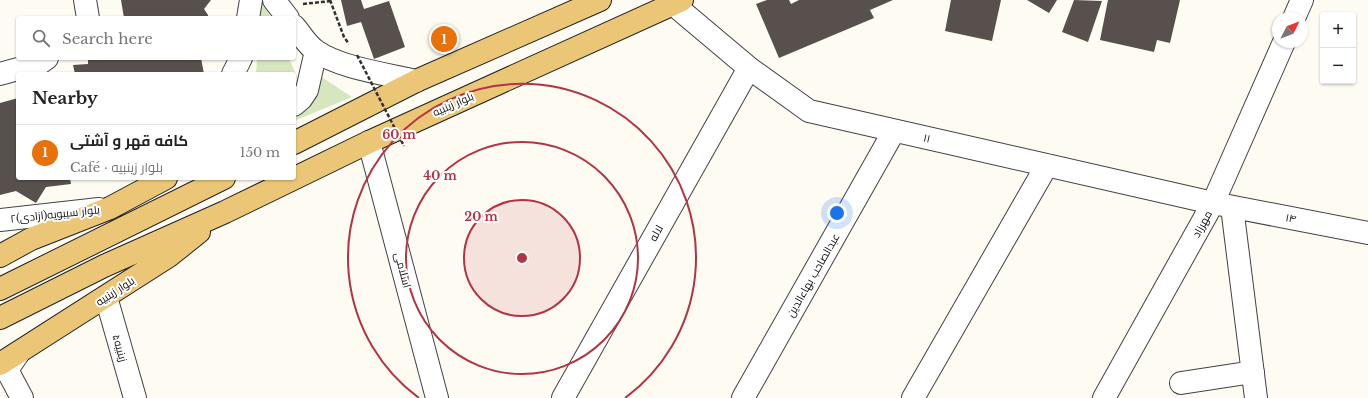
<!DOCTYPE html>
<meta charset="utf-8">
<style>
:root{--surface:#fff;--page:#f2f2f2;--text:#222;--muted:#767676;--line:#e0e0e0;--accent:#111827}
body{margin:0;font-family:"Libre Baskerville",Cairo,serif;background:var(--page);color:var(--text)}
.controls{position:absolute;right:12px;top:12px;display:grid;overflow:hidden;border-radius:4px;box-shadow:0 1px 3px #0004}
.controls button{width:36px;height:36px;display:grid;place-items:center;padding:0;border:0;border-bottom:1px solid var(--line);background:var(--surface);color:var(--text);font:20px sans-serif}
.compass{position:absolute;left:1272px;top:12px;width:36px;height:36px;border-radius:50%;background:var(--surface);box-shadow:0 1px 3px #0004;rotate:48deg}
.you{position:absolute;left:837px;top:213px;width:14px;height:14px;margin:-10px;border:3px solid #fff;border-radius:50%;background:#1a73e8;box-shadow:0 0 0 6px #1a73e833}
.badge{display:grid;place-items:center;width:26px;height:26px;border-radius:50%;background:var(--accent);color:#fff;font-size:13px;font-weight:700}
.pin{position:absolute;translate:-50% -50%;border:2px solid #fff;box-shadow:0 1px 4px #0006}
.list{margin:0;padding:0;list-style:none}
h2{display:flex;justify-content:space-between;align-items:center;height:52px;margin:0;padding:0 16px;font-size:17px}
h2 small{font-size:13px;font-weight:400;color:var(--muted)}
.list li{display:grid;grid-template-columns:26px 1fr auto;gap:12px;align-items:center;box-sizing:border-box;height:56px;padding:0 16px;border-top:1px solid var(--line)}
.list b{display:block;font-size:15px;white-space:nowrap}
.list p{margin:0;font-size:13px;white-space:nowrap;color:var(--muted)}
.list em{font-size:13px;font-style:normal;color:var(--muted)}
.icon{flex:none;width:22px;height:22px;fill:none;stroke:currentColor;stroke-width:2;stroke-linecap:round;stroke-linejoin:round}
.map{position:relative;flex:none;width:1368px;height:398px;overflow:hidden}
.search{position:absolute;background:var(--surface);box-shadow:0 1px 3px #0004;left:16px;top:16px;width:280px;height:44px;display:flex;align-items:center;gap:10px;box-sizing:border-box;padding:0 14px;border-radius:4px;color:var(--muted);font-size:15px}
.panel{position:absolute;background:var(--surface);box-shadow:0 1px 3px #0004;left:16px;top:72px;width:280px;height:108px;border-radius:4px}
.map>svg:first-child{display:block}
.green{fill:#d6e6bf}
.building{fill:#57504d}
.lines{fill:none;stroke-linecap:round;stroke-linejoin:round}
.minor-casing{stroke:#424242;stroke-width:24}
.major-casing{stroke:#202020;stroke-width:24}
.path{stroke:#313131;stroke-width:2.5;stroke-dasharray:4 2;stroke-linecap:butt}
.minor{stroke:#fff;stroke-width:22}
.major{stroke:#ebc676;stroke-width:22}
.path-bridge{stroke:#313131;stroke-width:2.5;stroke-dasharray:4 2;stroke-linecap:butt}
.ring{fill:none;stroke:#b23443;stroke-width:2}
.labels{text-anchor:middle;dominant-baseline:central;stroke-width:4;stroke-linejoin:round;paint-order:stroke}
.street-label{font-size:11px;fill:#0f0f0f;stroke:#fff}
.centre{fill:#b23443;stroke:#fff;stroke-width:2}
.ring-label{font-size:12px;text-anchor:middle;font-weight:bold;fill:#b23443;stroke:#fff;stroke-width:4;stroke-linejoin:round;paint-order:stroke}
</style>
<div class="map">
<svg width="1368" height="398" viewBox="0 0 1368 398">
<rect width="100%" height="100%" fill="#fefbf3"/>
<path class="green" d="M261,0H263L271,18H260Z
M257,58H289L296,75L294,82V74H256Z
M317,74L352,97L294,121V117L300,114Z"/>
<path class="building" d="M121,0H211L204,9L208,15V18H124Z
M341,0H361L364,9L389,1L405,47L374,59L361,22L347,26Z
M767,0H789L791,4L799,0H893L870,10L874,18L779,58L756,4Z
M951,0H1001L992,41L945,31Z
M1027,0H1057L1049,13Z
M1074,0L1102,1L1088,42L1062,32Z
M1108,0H1180L1170,43L1157,40L1154,52L1100,40Z
M91,58H201L204,74H75L73,65L88,64V59Z
M18,98V178H70L71,184L46,187L36,203L16,191L0,195V103Z"/>
<g class="lines">
<defs>
<path id="minor" d="M85,0L88,18
M274,0L288,18
M673,4L749,68L809,111L1213,203L1368,233
M248,18L251,0
M1294,18L1302,0
M294,26C301,34 307,45 316,51C340,68 387,74 416,81
M0,74L40,63L47,58
M233,74L241,58
M294,105L301,99L307,90L316,51
M369,142L437,398
M1232,207L1256,398
M0,220L99,209
M106,297L135,398
M18,354L7,370L22,398
M1181,383L1253,372
M563,398L749,68
M743,398L894,131
M913,398L1047,165
M1104,398L1213,203L1284,42"/>
<path id="major" d="M294,143L416,81L600,0
M0,256L31,239L110,208L166,178
M0,289L224,178
M0,318L104,266L225,212L369,142L682,0
M0,364L169,256L199,232"/>
</defs>
<use href="#minor" class="minor-casing"/>
<use href="#major" class="major-casing"/>
<path class="path" d="M330,0L344,37L349,44
M303,4L331,1"/>
<use href="#minor" class="minor"/>
<use href="#major" class="major"/>
<path class="path-bridge" d="M357,55L404,146"/>
</g>
<circle cx="522" cy="258" r="58" fill="#b23443" fill-opacity=".12"/>
<g class="ring">
<circle cx="522" cy="258" r="58"/>
<circle cx="522" cy="258" r="116"/>
<path d="M419 398A174 174 0 1 1 625 398"/>
</g>
<g class="labels">
<g class="street-label">
<text transform="translate(453 104) rotate(-24)">بلوار زینبیه</text>
<text transform="translate(927 138) rotate(13)">۱۱</text>
<text transform="translate(55 214) rotate(-6)">۲بلوار سیبویه(ازادی)</text>
<text transform="translate(1291 218) rotate(11)">۱۴</text>
<text transform="translate(1202 224) rotate(-61)">مهرزاد</text>
<text transform="translate(656 233) rotate(-61)">لاله</text>
<text transform="translate(403 270) rotate(75)">اسلامی</text>
<text transform="translate(813 275) rotate(-60)">عبدالصاحب بهاءالدین</text>
<text transform="translate(115 291) rotate(-33)">بلوار زینبیه</text>
<text transform="translate(120 348) rotate(74)">زینبیه۵</text>
</g>
</g>
<circle cx="522" cy="258" r="6" class="centre"/>
<g class="ring-label">
<text x="399" y="139">60 m</text>
<text x="440" y="180">40 m</text>
<text x="481" y="221">20 m</text>
</g>
</svg>
<div class="controls">
<button>+</button>
<button>−</button>
</div>
<svg class="compass" viewBox="-18 -18 36 36"><path d="M0-13l5 13h-10z" fill="#e53935"/><path d="M0 13l5-13h-10z" fill="#767676"/></svg>
<div class="you"></div>
<div class="pin badge" style="left:444px;top:39px;background:#e8710a">1</div>
<div class="search"><svg class="icon" aria-label="search" viewBox="0 0 24 24"><circle cx="10" cy="10" r="6"/><path d="M15 15l6 6"/></svg>Search here</div>
<section class="panel">
<h2>Nearby<small></small></h2>
<ul class="list">
<li><span class="badge" style="background:#e8710a">1</span><div><b>کافه قهر و آشتی</b><p>Café · بلوار زینبیه</p></div><em>150 m</em></li>
</ul>
</section>
</div>
